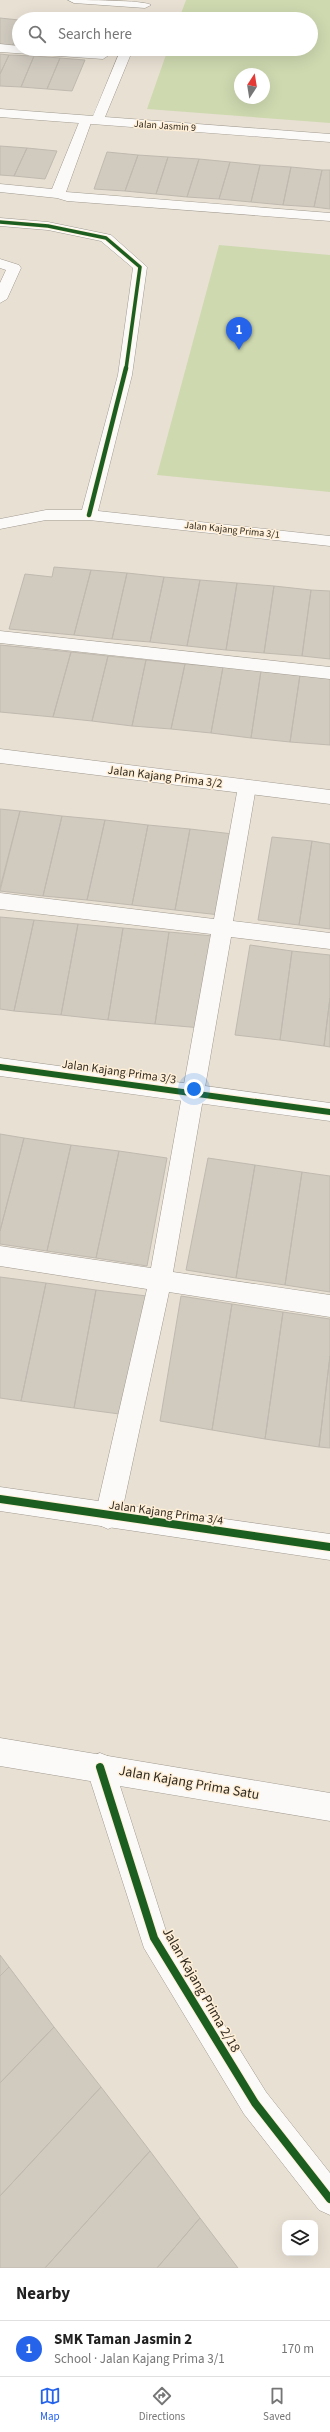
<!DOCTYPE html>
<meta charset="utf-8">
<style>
:root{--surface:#fff;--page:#f2f2f2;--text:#222;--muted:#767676;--line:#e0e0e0;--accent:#2563eb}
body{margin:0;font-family:"Source Sans 3",sans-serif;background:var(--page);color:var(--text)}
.controls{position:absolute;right:12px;bottom:12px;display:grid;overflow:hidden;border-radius:8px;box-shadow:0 4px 16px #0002}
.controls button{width:36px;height:36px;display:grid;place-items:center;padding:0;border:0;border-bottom:1px solid var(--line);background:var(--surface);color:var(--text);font:20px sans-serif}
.compass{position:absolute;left:234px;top:68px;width:36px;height:36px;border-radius:50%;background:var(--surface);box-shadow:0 4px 16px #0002;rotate:12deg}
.you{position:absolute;left:194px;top:1089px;width:14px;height:14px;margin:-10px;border:3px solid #fff;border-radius:50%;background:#1a73e8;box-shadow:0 0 0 6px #1a73e833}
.badge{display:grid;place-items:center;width:26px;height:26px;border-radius:50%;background:var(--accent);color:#fff;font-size:13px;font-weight:700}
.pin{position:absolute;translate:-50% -33px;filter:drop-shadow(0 1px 2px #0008)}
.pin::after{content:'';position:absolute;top:21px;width:14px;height:12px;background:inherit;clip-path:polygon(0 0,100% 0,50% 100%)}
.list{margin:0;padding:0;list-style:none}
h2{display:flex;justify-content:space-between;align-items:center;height:52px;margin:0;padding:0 16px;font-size:17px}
h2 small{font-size:13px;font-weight:400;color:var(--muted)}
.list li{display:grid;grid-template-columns:26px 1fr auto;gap:12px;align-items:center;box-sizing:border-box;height:56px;padding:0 16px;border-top:1px solid var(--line)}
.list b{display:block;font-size:15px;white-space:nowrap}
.list p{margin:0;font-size:13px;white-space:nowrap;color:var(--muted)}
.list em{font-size:13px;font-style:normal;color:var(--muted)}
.icon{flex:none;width:22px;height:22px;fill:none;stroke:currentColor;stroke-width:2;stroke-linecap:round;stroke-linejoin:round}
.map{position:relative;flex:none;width:330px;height:2268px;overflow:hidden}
.search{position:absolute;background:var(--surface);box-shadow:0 4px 16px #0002;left:12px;right:12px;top:12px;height:44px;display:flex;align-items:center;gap:10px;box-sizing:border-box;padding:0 14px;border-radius:22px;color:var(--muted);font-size:15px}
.sheet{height:108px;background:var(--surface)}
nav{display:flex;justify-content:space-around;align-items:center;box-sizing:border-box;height:56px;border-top:1px solid var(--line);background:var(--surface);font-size:11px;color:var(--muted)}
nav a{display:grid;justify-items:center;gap:2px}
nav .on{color:var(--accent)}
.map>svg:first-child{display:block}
.green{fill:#ced9b0;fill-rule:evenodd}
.building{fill:#d0cabf;stroke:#bfb9af}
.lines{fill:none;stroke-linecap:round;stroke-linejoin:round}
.lane-casing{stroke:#a09a90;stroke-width:1}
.street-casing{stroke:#a09a90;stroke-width:1}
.secondary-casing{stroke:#a09a90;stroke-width:1}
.lane{fill:#fcfaf8;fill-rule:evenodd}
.street{fill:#fcfaf8;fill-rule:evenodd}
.secondary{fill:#fcfaf8;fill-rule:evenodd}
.cycleway-far3-casing{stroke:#ffefd7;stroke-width:5}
.cycleway-far2-casing{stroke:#ffefd7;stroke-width:6}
.cycleway-far1-casing{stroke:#ffefd7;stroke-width:8}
.cycleway-casing{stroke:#ffefd7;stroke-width:10}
.cycleway-far3{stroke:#1b5e20;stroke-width:3.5}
.cycleway-far2{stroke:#1b5e20;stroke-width:4.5}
.cycleway-far1{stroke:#1b5e20;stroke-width:6}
.cycleway{stroke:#1b5e20;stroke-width:8}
.labels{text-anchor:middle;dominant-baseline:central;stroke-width:3;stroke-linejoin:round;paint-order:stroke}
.far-street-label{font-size:10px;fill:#302a21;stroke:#ffefd7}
.street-label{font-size:12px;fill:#302a21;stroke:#ffefd7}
.near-street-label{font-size:14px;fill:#302a21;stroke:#ffefd7}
</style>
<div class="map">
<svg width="330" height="2268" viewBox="0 0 330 2268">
<rect width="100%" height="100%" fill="#e8e0d3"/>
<path class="green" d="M186,0H330V123L147,109L168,49H311V19H179ZM240,74H264V98H240Z
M219,245L330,255V492L157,475Z"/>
<path class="building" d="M0,18L19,20V31L11,49L0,48Z
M19,31V49L36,50L11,49Z
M0,54L9,55L0,74Z
M9,55L34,56L21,87L0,86V74Z
M34,56L60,58L47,89L21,87Z
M60,58L85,60L72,91L47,89Z
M0,146L27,148L14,176L0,175Z
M27,148L57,151L45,179L14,176Z
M107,152L138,155L125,191L94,189Z
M138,155L168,157L156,194L125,191Z
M168,157L199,159L187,197L156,194Z
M199,159L230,162L219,199L187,197Z
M230,162L260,165L251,202L219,199Z
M260,165L291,167L283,205L251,202Z
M291,167L322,170L314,207L283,205Z
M322,170H330V209L314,207Z
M54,567L91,570L74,635L9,629L25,574L52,577Z
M91,570L127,573L112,639L74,635Z
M127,573L164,577L150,642L112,639Z
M164,577L200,580L187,646L150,642Z
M200,580L237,583L226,650L187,646Z
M237,583L274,586L264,653L226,650Z
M274,586L311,590L302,656L264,653Z
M311,590L330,591V659L302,656Z
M0,645L71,652L53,717L0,712Z
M71,652L108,656L92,721L53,717Z
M108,656L146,660L132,726L92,721Z
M146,660L185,664L171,729L132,726Z
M185,664L223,667L211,733L171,729Z
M223,667L261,671L251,738L211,733Z
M261,671L300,675L290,742L251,738Z
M300,675L330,678V745L290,742Z
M0,809L20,811L0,888Z
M20,811L62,816L43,896L0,891Z
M62,816L105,820L87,900L43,896Z
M105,820L148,825L132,905L87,900Z
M148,825L190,829L175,910L132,905Z
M190,829L233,834L220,915L175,910Z
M272,837L312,841L299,925L258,920Z
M312,841L330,844V929L299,925Z
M0,917L34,920L14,1011L0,1009Z
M34,920L78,924L61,1015L14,1011Z
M78,924L123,928L108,1020L61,1015Z
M123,928L169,932L155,1024L108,1020Z
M169,932L213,936L202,1028L155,1024Z
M250,945L292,951L280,1040L235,1035Z
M292,951L330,955V998L324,1046L280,1040Z
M330,998V1047L324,1046Z
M0,1134L24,1138L0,1231Z
M24,1138L71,1145L47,1251L0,1244V1231Z
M71,1145L119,1151L96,1258L47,1251Z
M119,1151L167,1158L147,1266L96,1258Z
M208,1158L255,1165L236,1278L186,1270Z
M255,1165L302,1172L285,1285L236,1278Z
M302,1172L330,1176V1292L285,1285Z
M0,1277L46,1283L21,1401L0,1398Z
M46,1283L96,1290L74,1408L21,1401Z
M96,1290L147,1296L127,1415L74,1408Z
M181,1296L232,1304L212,1430L160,1421Z
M232,1304L283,1312L265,1439L212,1430Z
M283,1312L330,1319V1356L319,1447L265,1439Z
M330,1356V1448L319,1447Z
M0,1955L9,1967L0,1976Z
M9,1967L54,2027L0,2083V1976Z
M54,2027L101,2087L0,2196V2083Z
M101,2087L150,2151L45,2268H0V2196Z
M150,2151L200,2218L157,2268H45Z
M200,2218L238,2268H157Z"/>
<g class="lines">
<defs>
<path id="lane" d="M0,44L19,46V49L103,51L109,55L103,59L0,52Z
M86,116L92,120L66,192L330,213V221L67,201L57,198L0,192V184L52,189L80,120Z
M0,259L19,265L21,268L7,299L0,303V283L6,270L0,268Z
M0,631L330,667V679L0,643Z
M247,780L254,782L256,787L233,921L330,933V949L231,937L173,1272L330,1295V1317L169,1292L121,1516L117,1525L108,1529L99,1525L95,1516L147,1289L0,1266V1246L151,1268L211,934L0,909V893L214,919L238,787L240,782Z"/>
<path id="street" d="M68,0C82,0 144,0 151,5L145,8L74,3Z
M121,49H133L105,117L330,134V142L0,117V109L93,116Z
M0,218L48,222L111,235L147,267L132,375L98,511L330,536V546L89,520H46L0,529V519L46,510H82L118,375L133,268L101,241L48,230L0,226Z
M0,749L330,790V804L0,763Z
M0,1058L330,1103V1121L0,1076Z
M0,1487L330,1534V1560L0,1511Z
M100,1753L110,1757L114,1767L166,1931L266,2092L330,2173V2215L319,2210L244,2114L144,1948L86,1767L90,1757Z"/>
<path id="secondary" d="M0,1738L330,1793V1821L0,1766Z"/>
</defs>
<use href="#lane" class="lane-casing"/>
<use href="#street" class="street-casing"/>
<use href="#secondary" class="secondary-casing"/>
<use href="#lane" class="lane"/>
<use href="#street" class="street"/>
<use href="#secondary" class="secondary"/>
<defs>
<path id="cycleway-far3" d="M0,222L48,226L106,238L140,267L126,369"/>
<path id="cycleway-far2" d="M89,515L126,368"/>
<path id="cycleway-far1" d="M0,1067L330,1112"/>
<path id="cycleway" d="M0,1499L330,1547
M100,1767L154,1938L255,2103L330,2199"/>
</defs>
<use href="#cycleway-far3" class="cycleway-far3-casing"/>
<use href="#cycleway-far2" class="cycleway-far2-casing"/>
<use href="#cycleway-far1" class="cycleway-far1-casing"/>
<use href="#cycleway" class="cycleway-casing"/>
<use href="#cycleway-far3" class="cycleway-far3"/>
<use href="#cycleway-far2" class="cycleway-far2"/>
<use href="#cycleway-far1" class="cycleway-far1"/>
<use href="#cycleway" class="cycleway"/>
</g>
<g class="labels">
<g class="far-street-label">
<text transform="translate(165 126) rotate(4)">Jalan Jasmin 9</text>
<text transform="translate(232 530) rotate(6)">Jalan Kajang Prima 3/1</text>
</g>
<g class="street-label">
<text transform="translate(165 777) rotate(7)">Jalan Kajang Prima 3/2</text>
<text transform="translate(119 1072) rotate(8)">Jalan Kajang Prima 3/3</text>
<text transform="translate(166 1513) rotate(8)">Jalan Kajang Prima 3/4</text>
</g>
<g class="near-street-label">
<text transform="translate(189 1783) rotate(10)">Jalan Kajang Prima Satu</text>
<text transform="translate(201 1990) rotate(60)">Jalan Kajang Prima 2/18</text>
</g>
</g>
</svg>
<div class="controls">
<button><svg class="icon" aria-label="layers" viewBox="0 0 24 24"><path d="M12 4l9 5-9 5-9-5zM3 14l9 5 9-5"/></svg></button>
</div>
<svg class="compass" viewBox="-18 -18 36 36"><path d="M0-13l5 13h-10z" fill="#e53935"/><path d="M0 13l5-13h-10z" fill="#767676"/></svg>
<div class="you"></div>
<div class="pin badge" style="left:239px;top:350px">1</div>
<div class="search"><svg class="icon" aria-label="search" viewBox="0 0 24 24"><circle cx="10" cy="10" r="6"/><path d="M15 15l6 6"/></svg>Search here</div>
</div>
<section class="sheet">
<h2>Nearby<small></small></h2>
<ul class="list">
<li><span class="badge">1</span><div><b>SMK Taman Jasmin 2</b><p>School · Jalan Kajang Prima 3/1</p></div><em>170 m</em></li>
</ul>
</section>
<nav>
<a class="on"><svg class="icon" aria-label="map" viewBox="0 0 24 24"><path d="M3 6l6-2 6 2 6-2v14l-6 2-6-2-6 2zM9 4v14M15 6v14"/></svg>Map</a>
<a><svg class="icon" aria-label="directions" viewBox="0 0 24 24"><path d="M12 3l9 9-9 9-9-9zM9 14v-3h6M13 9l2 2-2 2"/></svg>Directions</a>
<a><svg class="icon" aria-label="saved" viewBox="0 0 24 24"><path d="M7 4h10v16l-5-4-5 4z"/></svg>Saved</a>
</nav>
